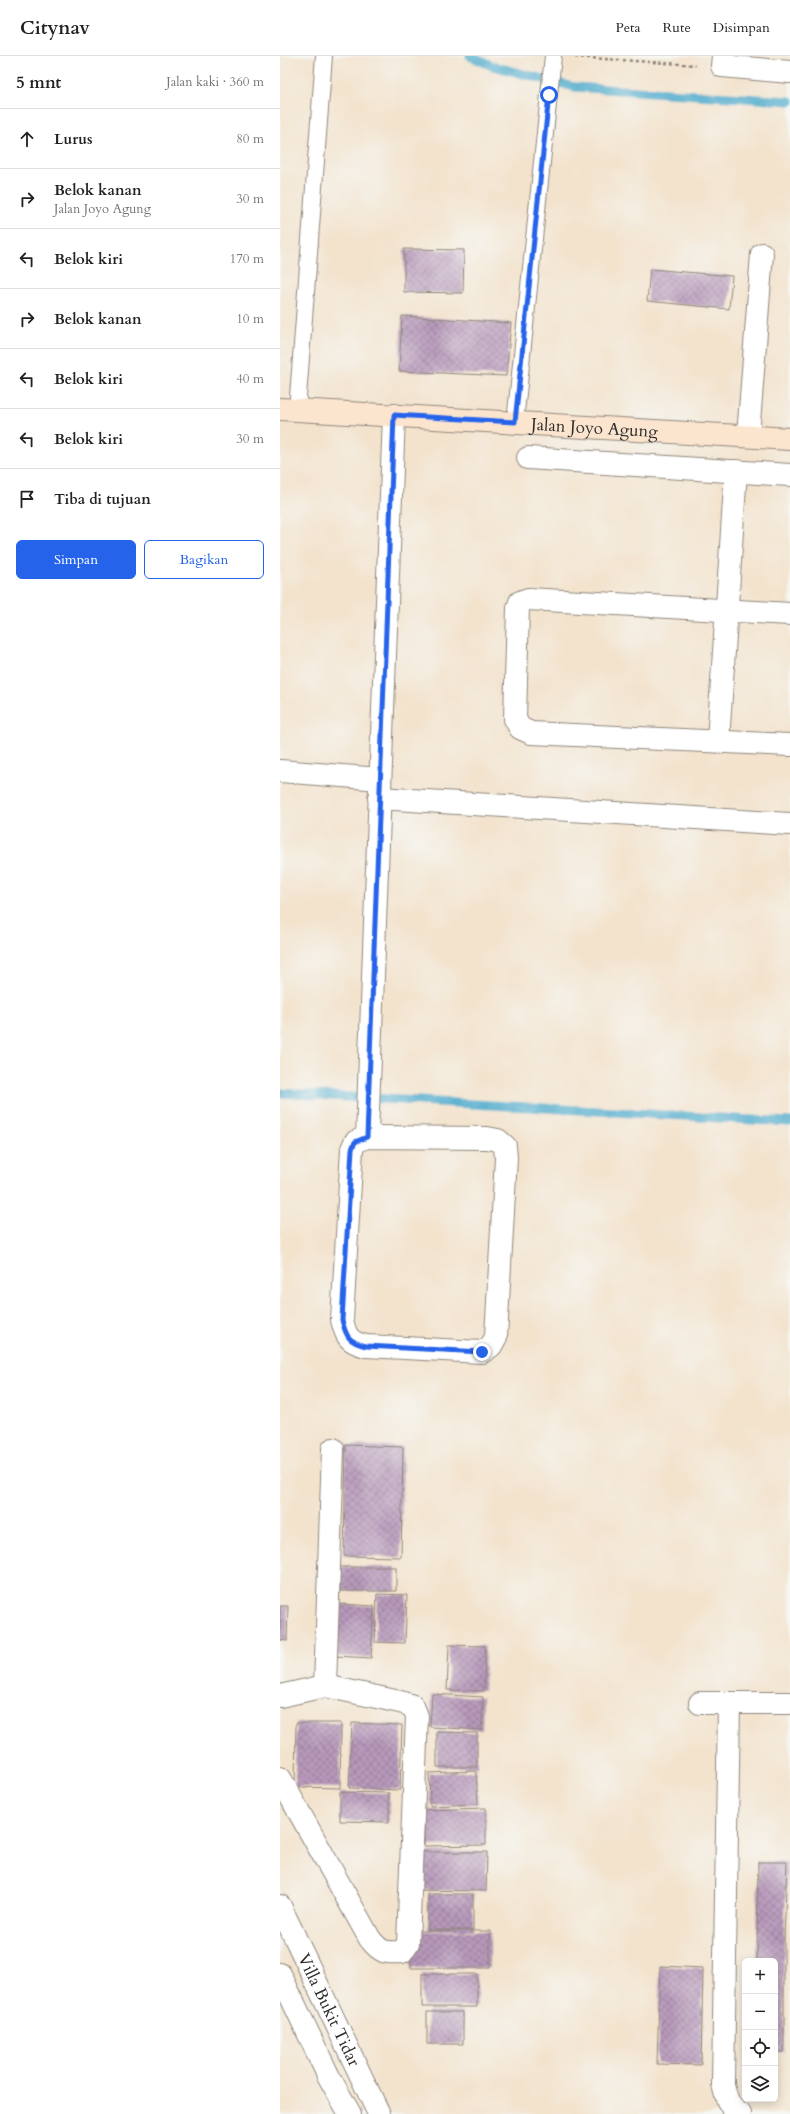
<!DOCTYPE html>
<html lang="id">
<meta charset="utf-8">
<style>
:root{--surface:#fff;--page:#f2f2f2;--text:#222;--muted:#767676;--line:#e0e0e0;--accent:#2563eb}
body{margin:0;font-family:Cardo,serif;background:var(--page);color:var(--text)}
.controls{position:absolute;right:12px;bottom:12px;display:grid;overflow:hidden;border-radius:6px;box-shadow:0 2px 10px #0003}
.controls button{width:36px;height:36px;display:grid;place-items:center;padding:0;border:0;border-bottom:1px solid var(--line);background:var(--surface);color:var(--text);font:20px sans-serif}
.stop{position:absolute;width:12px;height:12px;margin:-9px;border:3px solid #2563eb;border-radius:50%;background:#fff}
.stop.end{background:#2563eb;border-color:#fff;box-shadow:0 1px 4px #0008}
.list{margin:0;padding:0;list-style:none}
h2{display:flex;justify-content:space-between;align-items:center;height:52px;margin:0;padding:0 16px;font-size:17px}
h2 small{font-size:13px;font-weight:400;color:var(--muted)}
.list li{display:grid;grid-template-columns:26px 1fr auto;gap:12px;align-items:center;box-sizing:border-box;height:60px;padding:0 16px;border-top:1px solid var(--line)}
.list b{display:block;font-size:15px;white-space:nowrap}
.list p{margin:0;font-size:13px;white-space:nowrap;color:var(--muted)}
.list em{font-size:13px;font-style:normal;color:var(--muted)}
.actions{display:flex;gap:8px;padding:12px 16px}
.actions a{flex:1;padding:9px 0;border:1px solid var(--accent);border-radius:6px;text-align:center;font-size:14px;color:var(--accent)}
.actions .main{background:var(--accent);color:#fff}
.icon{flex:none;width:22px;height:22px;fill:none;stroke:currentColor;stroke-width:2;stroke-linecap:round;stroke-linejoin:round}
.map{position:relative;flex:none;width:510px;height:2058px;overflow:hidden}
header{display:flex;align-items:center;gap:24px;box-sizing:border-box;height:56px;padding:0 20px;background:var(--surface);border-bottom:1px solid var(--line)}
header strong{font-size:19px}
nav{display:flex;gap:22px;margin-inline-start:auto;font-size:14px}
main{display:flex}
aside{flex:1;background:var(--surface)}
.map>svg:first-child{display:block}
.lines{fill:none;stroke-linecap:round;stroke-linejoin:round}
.stream{stroke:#4eaacc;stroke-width:9}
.building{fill:url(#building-cross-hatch)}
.lane-casing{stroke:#8f877c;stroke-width:18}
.street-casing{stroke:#8f877c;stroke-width:24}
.secondary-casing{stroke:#8f877c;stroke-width:24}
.path{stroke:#8f877c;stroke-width:2.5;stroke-dasharray:3 3;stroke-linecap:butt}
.lane{stroke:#fff;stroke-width:16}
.street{stroke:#fff;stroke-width:22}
.secondary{stroke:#fce5cf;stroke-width:22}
.route{stroke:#2563eb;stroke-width:5}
.labels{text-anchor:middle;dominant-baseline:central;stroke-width:3;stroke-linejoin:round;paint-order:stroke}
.street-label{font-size:17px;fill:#2b2b2b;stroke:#f6f6f2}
</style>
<header>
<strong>Citynav</strong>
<nav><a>Peta</a><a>Rute</a><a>Disimpan</a></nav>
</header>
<main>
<aside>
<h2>5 mnt<small>Jalan kaki · 360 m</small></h2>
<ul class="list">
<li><svg class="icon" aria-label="ahead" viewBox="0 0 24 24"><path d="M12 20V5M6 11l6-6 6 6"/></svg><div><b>Lurus</b></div><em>80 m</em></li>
<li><svg class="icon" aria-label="right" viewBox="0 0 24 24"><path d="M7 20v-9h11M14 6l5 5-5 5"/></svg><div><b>Belok kanan</b><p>Jalan Joyo Agung</p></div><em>30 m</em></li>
<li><svg class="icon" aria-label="left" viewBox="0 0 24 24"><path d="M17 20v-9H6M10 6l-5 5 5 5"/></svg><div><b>Belok kiri</b></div><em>170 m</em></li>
<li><svg class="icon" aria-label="right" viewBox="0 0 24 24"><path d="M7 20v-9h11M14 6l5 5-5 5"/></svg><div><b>Belok kanan</b></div><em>10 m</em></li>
<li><svg class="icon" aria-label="left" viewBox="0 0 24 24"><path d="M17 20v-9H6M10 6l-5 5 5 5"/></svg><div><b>Belok kiri</b></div><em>40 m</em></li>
<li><svg class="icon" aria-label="left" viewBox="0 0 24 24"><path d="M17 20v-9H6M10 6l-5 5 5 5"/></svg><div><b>Belok kiri</b></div><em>30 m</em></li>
<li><svg class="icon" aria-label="arrive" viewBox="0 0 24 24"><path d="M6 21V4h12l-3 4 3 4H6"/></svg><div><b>Tiba di tujuan</b></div></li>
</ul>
<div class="actions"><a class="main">Simpan</a><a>Bagikan</a></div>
</aside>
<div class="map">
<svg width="510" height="2058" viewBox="0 0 510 2058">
<defs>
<pattern id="building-cross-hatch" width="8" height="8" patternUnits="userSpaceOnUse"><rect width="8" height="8" fill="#b899bb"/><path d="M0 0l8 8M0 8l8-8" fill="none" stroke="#967d98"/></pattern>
</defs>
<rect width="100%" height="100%" fill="#f6f6f2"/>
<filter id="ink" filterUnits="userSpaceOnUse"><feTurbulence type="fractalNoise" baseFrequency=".025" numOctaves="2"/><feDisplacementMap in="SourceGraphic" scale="8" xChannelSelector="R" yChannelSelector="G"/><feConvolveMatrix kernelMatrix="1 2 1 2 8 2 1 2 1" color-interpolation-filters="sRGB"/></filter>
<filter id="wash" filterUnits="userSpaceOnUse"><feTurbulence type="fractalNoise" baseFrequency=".012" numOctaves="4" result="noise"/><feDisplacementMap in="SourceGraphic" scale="16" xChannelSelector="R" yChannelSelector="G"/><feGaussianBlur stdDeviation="0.9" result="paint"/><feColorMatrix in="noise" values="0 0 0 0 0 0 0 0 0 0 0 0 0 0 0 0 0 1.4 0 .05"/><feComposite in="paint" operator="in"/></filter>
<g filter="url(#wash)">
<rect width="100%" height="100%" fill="#f3e3cd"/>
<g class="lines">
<path class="stream" d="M190,0L213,10L294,31L510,45
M0,1037L510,1066"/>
</g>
<g id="blocks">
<path class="building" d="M124,193L184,194L183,237L124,236Z
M370,213L452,220L449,253L367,245Z
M122,260L231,267L226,320L119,315Z
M66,1389L123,1391L121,1501L64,1500Z
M60,1511H116V1535H60Z
M97,1538L127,1539L125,1587L95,1586Z
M58,1548L94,1550L91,1602L55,1600Z
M0,1550H8L7,1585L0,1584Z
M169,1589L205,1590L204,1635L167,1634Z
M152,1638L203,1641L202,1674L150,1671Z
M16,1667H61L60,1732L15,1731Z
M72,1667L122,1669L120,1734L69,1732Z
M157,1676L197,1677V1711H157Z
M196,1715L198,1748L150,1750L149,1717Z
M60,1736L109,1737V1766L60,1765Z
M206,1752V1789L144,1790V1754Z
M132,1796H207L206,1835L132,1834Z
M478,1806H507L504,1882V1996H495V1905H477Z
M148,1838H193V1874H148Z
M131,1875H210V1912H131Z
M380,1910L423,1912L421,2009L377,2008Z
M142,1918H197V1951H142Z
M147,1956H183V1988H147Z"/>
</g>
</g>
<g filter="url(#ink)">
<use href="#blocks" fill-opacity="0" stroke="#8f877c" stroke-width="1"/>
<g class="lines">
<defs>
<path id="lane" d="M17,354L44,0
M235,366L273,0"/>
<g id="street">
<path d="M443,0L442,10L510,16"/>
<path d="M468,380L482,198"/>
<path d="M248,402L510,419"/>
<path d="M510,558L248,543L240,546L238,552L235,663L240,672L251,677L510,689"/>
<path d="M438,685L456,415"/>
<path d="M0,715L100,723"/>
<path d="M99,742L510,768"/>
<path d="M87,1081L114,359"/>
<path d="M87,1081L207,1082L218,1084L225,1090L226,1102L216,1281L211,1290L202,1296L86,1290C69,1286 66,1281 62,1264L72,1093L75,1086Z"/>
<path d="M45,1630L53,1393"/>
<path d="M0,1640L45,1630L120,1646L133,1650L137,1660L128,1887L122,1896C105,1897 101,1897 90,1883L0,1722"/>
<path d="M420,1647H510"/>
<path d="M449,1648L443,2028C446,2041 448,2051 460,2058"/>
<path id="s1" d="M0,1850L99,2058"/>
<path d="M0,1918L49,2021L70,2058"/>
</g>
<g id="secondary">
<path id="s2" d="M0,353L510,383"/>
</g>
</defs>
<use href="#lane" class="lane-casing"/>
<use href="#street" class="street-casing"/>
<use href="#secondary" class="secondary-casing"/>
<path class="path" d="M295,1L416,9"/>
<use href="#lane" class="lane"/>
<use href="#street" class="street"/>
<use href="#secondary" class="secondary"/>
</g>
</g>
<g class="lines" filter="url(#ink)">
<path class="route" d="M202,1296L86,1290C69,1286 66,1281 62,1264L72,1093L75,1086L87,1081L114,359L235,366L269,39"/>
</g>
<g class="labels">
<g class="street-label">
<text stroke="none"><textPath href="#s2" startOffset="315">Jalan Joyo Agung</textPath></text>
<text stroke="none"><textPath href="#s1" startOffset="115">Villa Bukit Tidar</textPath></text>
</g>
</g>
</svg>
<div class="controls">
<button>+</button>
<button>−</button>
<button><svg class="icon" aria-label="locate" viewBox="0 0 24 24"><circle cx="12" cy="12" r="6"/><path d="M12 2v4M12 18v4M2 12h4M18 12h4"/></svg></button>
<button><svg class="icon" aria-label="layers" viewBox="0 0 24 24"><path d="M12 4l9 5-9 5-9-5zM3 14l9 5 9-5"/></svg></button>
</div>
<div class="stop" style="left:269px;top:39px"></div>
<div class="stop end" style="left:202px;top:1296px"></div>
</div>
</main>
